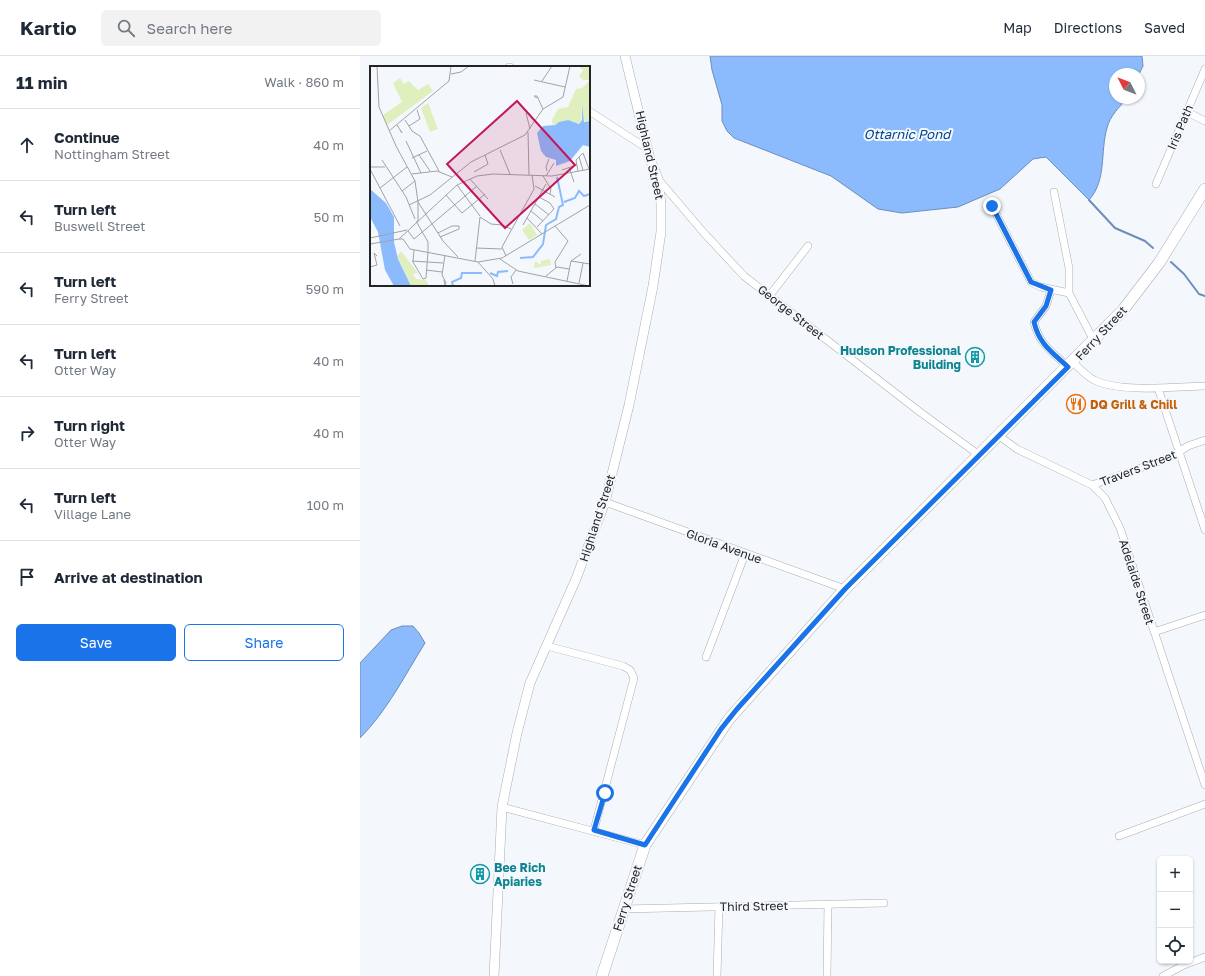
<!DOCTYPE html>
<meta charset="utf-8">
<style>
:root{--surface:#fff;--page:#f2f2f3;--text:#1f2937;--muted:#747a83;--line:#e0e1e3;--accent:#1a73e8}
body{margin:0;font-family:"Golos Text",sans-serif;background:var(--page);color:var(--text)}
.controls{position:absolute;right:12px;bottom:12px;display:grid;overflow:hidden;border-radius:6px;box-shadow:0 1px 3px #0004}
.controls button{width:36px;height:36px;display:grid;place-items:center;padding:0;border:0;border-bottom:1px solid var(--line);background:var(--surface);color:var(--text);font:20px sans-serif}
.compass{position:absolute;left:749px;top:12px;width:36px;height:36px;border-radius:50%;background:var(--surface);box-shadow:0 1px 3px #0004;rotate:312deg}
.stop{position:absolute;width:12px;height:12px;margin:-9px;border:3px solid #1a73e8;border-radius:50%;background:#fff}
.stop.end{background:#1a73e8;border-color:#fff;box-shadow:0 1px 4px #0008}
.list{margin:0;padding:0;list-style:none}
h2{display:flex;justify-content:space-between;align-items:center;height:52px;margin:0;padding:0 16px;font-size:17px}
h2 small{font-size:13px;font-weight:400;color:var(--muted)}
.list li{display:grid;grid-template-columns:26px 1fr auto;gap:12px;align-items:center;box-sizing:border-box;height:72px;padding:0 16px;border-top:1px solid var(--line)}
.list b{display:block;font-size:15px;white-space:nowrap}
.list p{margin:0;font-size:13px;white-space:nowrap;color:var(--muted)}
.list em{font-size:13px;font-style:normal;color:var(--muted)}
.actions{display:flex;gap:8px;padding:12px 16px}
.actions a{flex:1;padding:9px 0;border:1px solid var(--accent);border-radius:6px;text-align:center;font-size:14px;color:var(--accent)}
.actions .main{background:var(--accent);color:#fff}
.icon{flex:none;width:22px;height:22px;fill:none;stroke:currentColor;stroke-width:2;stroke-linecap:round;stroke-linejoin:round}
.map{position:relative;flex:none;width:845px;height:920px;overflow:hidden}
header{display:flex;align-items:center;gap:24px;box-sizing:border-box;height:56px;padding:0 20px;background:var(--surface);border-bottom:1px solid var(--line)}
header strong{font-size:19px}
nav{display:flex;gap:22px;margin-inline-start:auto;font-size:14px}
.search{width:280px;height:36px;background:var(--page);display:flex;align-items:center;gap:10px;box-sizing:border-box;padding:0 14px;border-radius:6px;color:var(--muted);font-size:15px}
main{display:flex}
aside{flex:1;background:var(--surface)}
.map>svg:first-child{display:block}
.water{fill:#8bbbfd;stroke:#6c8ebc}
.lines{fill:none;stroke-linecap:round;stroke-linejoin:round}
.stream{stroke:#6c8ebc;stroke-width:2}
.minor-casing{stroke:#aaadb1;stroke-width:8}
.tertiary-casing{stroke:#aaadb1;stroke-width:10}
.primary-casing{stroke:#aaadb1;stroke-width:12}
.minor{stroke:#fff;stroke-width:7}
.tertiary{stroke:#fff;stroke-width:9}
.primary{stroke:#fff;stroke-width:11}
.route{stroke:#1a73e8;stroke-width:5}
.labels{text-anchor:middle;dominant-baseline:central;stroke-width:4;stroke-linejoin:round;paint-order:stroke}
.street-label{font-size:12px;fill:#232426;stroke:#f4f8fc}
.culture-label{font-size:12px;font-weight:bold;fill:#0d838f;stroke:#f4f8fc;text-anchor:end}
.food-label{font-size:12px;font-weight:bold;fill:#c56008;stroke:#f4f8fc;text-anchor:start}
.water-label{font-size:13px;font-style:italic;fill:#02448f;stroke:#f4f8fc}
.inset-river{fill:none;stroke:#8bbbfd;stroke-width:2}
.inset-road{fill:none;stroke:#a0a3a6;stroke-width:1}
.view{fill:#c2185b;fill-opacity:0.15;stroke:#c2185b;stroke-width:2}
.inset-edge{fill:none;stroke:#232426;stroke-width:2}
</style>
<header>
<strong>Kartio</strong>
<div class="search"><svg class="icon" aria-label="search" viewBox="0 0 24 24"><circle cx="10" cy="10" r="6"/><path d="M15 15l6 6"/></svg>Search here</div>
<nav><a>Map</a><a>Directions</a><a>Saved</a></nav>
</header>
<main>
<aside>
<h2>11 min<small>Walk · 860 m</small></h2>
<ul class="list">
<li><svg class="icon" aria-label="ahead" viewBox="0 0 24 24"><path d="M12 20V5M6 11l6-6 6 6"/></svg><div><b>Continue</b><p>Nottingham Street</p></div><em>40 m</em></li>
<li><svg class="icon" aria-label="left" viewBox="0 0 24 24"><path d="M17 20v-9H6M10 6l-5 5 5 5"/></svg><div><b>Turn left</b><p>Buswell Street</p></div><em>50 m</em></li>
<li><svg class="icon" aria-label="left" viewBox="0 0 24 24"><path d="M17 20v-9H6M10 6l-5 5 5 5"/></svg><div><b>Turn left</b><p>Ferry Street</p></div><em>590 m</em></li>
<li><svg class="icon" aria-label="left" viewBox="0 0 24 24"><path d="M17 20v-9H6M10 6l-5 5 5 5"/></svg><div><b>Turn left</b><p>Otter Way</p></div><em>40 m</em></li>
<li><svg class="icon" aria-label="right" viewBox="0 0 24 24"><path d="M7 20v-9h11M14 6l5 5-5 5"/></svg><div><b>Turn right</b><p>Otter Way</p></div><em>40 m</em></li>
<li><svg class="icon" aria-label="left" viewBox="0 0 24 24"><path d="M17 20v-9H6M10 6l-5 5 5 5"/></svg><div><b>Turn left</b><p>Village Lane</p></div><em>100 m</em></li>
<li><svg class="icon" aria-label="arrive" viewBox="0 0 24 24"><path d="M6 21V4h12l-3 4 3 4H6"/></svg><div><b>Arrive at destination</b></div></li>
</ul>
<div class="actions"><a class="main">Save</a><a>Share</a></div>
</aside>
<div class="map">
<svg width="845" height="920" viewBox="0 0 845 920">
<rect width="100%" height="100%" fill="#f4f8fc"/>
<path class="water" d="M350,0H782L783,10L779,18H755V42H768C759,51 750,60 747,72C740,96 747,124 729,144L686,101L673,103L640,133L598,151L542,157L518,153L471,120L374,82L367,75L362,65V49L352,14Z
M42,570H53L59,577L65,587C45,619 27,655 0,682V607L31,574Z"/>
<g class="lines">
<path class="stream" d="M729,144L755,172L785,185L793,192
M811,206L824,218L839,238L845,240"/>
<defs>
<path id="minor" d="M149,11H150
M229,55L288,93
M827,56L845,65
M298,123L344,177L384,220L560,356L619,399
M796,128L845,13
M694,136L709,212V237L734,285
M632,150L671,226L681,231L709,237
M691,234L686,250L674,266C679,288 692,296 708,311
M410,239L448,190
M713,306C720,313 725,319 734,324C761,337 815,331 845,330
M798,332L845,474
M639,380L657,393L732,429L745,442L760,472L845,729
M732,429L809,402L828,390L845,384
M245,446L485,533
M794,576L845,559
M187,590L263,610L270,614L274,622L234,774
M346,601L385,498
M142,751L285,789
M759,780L845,748
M264,853L524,847
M357,920L359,851
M467,920L468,848
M803,920L824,909L845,901"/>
<path id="tertiary" d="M134,920L142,751L157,677L170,627L216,523L245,446L269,349L293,230L301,176V148L298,123L290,103L265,0"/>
<path id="primary" d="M242,920L285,789L369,663L485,533L763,254L799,207L845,133"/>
</defs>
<use href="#minor" class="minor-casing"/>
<use href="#tertiary" class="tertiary-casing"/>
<use href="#primary" class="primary-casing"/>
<use href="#minor" class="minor"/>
<use href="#tertiary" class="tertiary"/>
<use href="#primary" class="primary"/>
</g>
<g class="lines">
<path class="route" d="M245,737L234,774L285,789L361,673L377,653L485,533L708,311C692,296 679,288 674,266L686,250L691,234L671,226L632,150"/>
</g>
<defs>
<symbol id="building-ring" viewBox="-11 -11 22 22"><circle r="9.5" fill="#f4f8fc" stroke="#0f9aa8" stroke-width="1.5"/><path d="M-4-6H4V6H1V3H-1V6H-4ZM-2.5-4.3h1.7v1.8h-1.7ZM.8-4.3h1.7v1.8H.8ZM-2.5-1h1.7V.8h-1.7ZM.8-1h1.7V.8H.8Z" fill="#0f9aa8"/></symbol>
<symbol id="restaurant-ring" viewBox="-11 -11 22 22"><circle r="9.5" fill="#f4f8fc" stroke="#e8710a" stroke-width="1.5"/><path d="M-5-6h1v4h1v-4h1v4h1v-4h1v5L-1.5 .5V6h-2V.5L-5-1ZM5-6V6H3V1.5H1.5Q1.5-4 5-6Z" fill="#e8710a"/></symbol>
</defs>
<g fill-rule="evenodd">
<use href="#building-ring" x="604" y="290" width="22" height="22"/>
<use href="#restaurant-ring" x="705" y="337" width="22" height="22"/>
<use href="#building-ring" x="109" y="807" width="22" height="22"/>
</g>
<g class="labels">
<g class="street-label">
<text transform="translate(820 71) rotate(-67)">Iris Path</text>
<text transform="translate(290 99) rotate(77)">Highland Street</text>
<text transform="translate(431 256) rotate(38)">George Street</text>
<text transform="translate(741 277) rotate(-47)">Ferry Street</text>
<text transform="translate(778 412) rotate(-21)">Travers Street</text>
<text transform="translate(237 462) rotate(-72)">Highland Street</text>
<text transform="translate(364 490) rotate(20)">Gloria Avenue</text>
<text transform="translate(777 526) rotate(72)">Adelaide Street</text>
<text transform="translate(267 842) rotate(-72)">Ferry Street</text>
<text transform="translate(394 850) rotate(-1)">Third Street</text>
</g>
<g class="culture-label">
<text x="601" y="294">Hudson Professional<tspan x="601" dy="14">Building</tspan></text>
<text x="134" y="811" text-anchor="start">Bee Rich<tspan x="134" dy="14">Apiaries</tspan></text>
</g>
<g class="food-label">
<text x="730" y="348">DQ Grill &amp; Chill</text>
</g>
<g class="water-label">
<text x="547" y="78">Ottarnic Pond</text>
</g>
</g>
<g transform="translate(10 10)">
<rect width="220" height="220" fill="#f4f8fc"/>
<path d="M209,0H220L219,55H214L212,38L211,56L205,58L197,54L183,59L182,54L188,43L198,41L206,23L212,22L220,14H213L209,10L213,5ZM30,12L34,18L39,15L48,24L58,18L63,25L17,59L13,49L32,36L23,17ZM58,37L68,63L60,66L51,42ZM160,157L167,169L159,174L152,164ZM31,185L48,207L43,208L46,213L56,214L59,220H41L27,190ZM180,193L181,199L164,202L165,195L171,199V195Z" fill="#dfefbd"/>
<path d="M212,38L214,56L220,55V81L213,79L200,95L186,100V94L176,91L171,85L167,67L173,60L185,59L189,56L198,54L209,58L212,54ZM0,123L16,137L24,151V176L28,193L41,220H24L15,204L8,166L0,151Z" fill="#8bbbfd"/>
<path class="inset-river" d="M194,136L205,132L209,125L214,130L220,128M150,192L163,191L173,178L176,159L186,153L189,141L193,139L187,111M120,207L127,210L128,206L138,205M83,220L82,216L91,212L92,207H112"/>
<path class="inset-road" d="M7,0L9,41L26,80L45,115L48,136V156M81,8L91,6L99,0M164,14L195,21M172,15L182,0M167,32L164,30H167L173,43M156,47L160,63M35,54L42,65L50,70L69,105M27,59L32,67L30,64M39,60L50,53L47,44M19,65L79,15L81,0M158,66L159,109M36,75L51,107M130,84L140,108M49,89L60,105M209,91L213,104M42,92L57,85M12,94L36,131L45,153M0,101H15M199,101L204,116M0,103L30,160M192,104L207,99M177,105L176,101L179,93M208,105L206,94L213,87L219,103M104,106L118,98L115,89M42,108L67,105L82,111M173,110L181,123L180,128M176,110L184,97M100,113L118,133M87,119L110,150M165,120L185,131M10,122L37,101M32,125L45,115M76,129L92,147L115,128M48,136L73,175L88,191M165,138L179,149M39,139L60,129L101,96L155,69L173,43L193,31L200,0M161,145L173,155M110,151L121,158L132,159L141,163M157,152L172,168M46,155L58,176V186M153,159L176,118M185,160L198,175L185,196L186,202M167,161L184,143L180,137L169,131M38,165L44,173L107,120M68,167L82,160H89M70,171L89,163V160M0,172L37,164M29,173H33L40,183L108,196L123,213L125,220M0,178L29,173L87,119L107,110L123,108L182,110L220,103M106,182L132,183M44,184L43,196L53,213L56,212L58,186M136,190L132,181L164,123L162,109M130,193L148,205L219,220M42,195L73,197M105,195L110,151M201,195L220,198M108,196L132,192L220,139M0,201L7,199L4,187L7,190M56,204L72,206M176,210L187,201L199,203M74,214L75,219L76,217L72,209L75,189M197,215L201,195L211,188M209,217L213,197M143,218L141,211L146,204"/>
<path class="view" d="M147,35L205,99L135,162L77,98Z"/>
<rect width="220" height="220" class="inset-edge"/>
</g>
</svg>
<div class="controls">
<button>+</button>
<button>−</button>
<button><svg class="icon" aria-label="locate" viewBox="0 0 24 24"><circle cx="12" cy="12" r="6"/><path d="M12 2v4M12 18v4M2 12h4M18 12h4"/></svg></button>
</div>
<svg class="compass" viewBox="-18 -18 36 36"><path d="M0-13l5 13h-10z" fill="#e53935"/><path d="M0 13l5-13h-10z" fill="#747a83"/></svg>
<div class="stop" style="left:245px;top:737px"></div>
<div class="stop end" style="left:632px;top:150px"></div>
</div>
</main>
